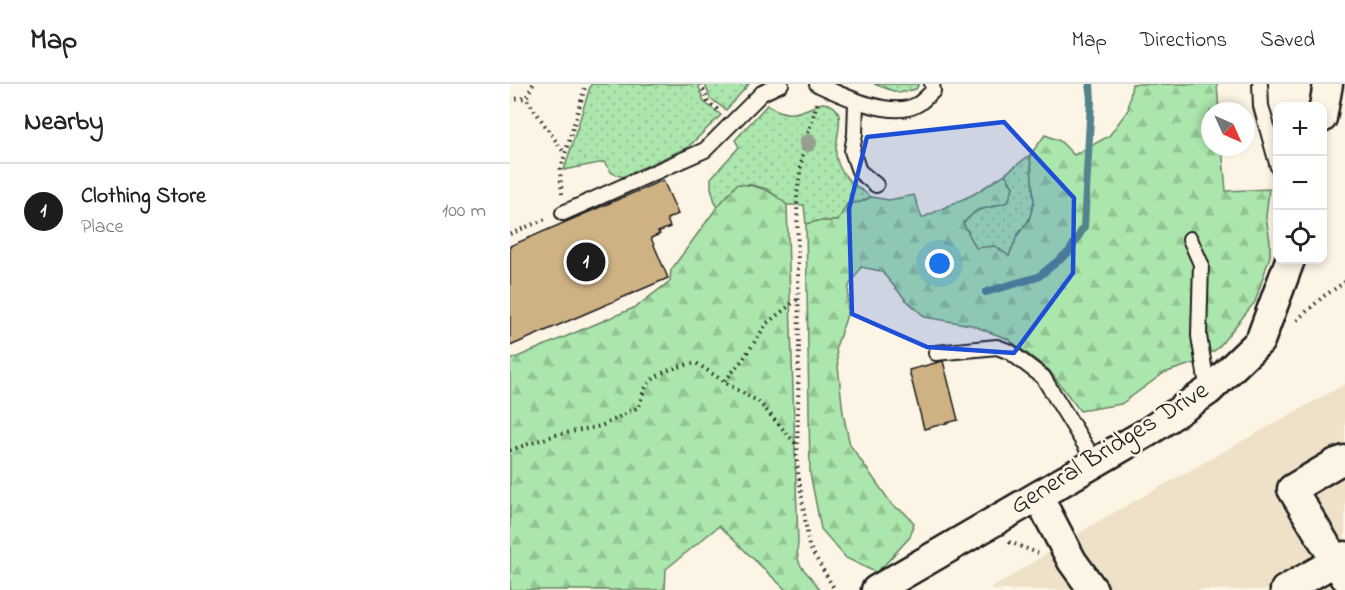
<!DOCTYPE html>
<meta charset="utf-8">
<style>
:root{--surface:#fff;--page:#f6f6f6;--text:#222;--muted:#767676;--line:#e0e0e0;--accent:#1c1c1c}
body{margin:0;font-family:"Indie Flower",sans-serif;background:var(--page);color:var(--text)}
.controls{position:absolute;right:18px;top:18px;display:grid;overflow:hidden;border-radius:12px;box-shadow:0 3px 9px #0003}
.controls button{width:54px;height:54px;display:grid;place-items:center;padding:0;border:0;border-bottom:2px solid var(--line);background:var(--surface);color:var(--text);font:30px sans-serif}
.compass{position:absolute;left:691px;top:18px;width:54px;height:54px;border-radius:50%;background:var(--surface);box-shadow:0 3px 9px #0003;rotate:135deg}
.you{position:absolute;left:430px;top:180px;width:21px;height:21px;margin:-15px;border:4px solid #fff;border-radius:50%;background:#1a73e8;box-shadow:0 0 0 9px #1a73e833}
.badge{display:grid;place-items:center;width:39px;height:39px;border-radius:50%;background:var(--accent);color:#fff;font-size:20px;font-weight:700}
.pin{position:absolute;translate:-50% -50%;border:3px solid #fff;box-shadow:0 2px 6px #0006}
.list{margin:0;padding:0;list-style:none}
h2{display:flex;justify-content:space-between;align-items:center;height:78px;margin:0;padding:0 24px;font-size:26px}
h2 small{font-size:20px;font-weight:400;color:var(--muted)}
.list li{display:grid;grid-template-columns:39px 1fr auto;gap:18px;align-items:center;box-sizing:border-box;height:96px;padding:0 24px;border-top:2px solid var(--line)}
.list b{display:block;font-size:22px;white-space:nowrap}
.list p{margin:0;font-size:20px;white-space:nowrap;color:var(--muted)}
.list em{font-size:20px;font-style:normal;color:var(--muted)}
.icon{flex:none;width:33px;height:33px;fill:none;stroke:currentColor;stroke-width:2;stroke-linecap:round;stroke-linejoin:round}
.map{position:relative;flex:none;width:835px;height:506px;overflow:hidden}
header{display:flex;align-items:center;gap:36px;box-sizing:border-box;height:84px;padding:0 30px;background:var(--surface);border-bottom:2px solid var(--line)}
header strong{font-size:28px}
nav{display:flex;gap:33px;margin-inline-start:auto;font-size:21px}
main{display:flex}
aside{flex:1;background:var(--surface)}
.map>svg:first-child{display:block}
.built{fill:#eee1c8}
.grass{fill:url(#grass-dots);stroke:#648164;stroke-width:1.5}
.forest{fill:url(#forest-firs);stroke:#648164;stroke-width:1.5}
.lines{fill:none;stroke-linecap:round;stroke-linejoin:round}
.stream{stroke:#53838c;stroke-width:8}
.building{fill:#cfb284;stroke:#1c1c1c;stroke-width:1.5}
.service-casing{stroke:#1c1c1c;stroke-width:18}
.minor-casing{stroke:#1c1c1c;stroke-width:33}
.path{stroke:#1c1c1c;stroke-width:4;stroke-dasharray:1.5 4.5;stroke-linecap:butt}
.service{stroke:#fcf5e5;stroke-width:14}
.minor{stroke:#fcf5e5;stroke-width:28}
.tree{fill:#989f8e}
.marked{fill:#1d4ed8;fill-opacity:0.2;stroke:#1d4ed8;stroke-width:4.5;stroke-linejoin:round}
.labels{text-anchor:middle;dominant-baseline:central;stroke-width:5;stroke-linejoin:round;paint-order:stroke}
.street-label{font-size:26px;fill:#1c1c1c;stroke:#fcf5e5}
</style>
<header>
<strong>Map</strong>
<nav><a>Map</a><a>Directions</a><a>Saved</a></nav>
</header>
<main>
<aside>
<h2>Nearby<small></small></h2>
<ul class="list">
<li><span class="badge">1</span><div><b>Clothing Store</b><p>Place</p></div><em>100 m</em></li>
</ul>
</aside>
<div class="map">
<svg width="835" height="506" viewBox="0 0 835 506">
<defs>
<pattern id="grass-dots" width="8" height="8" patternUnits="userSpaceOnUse" patternTransform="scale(1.5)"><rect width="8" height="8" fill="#abe6ac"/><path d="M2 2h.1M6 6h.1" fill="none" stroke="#93c593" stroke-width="1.8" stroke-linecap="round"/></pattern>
<pattern id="forest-firs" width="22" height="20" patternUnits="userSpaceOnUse" patternTransform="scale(1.5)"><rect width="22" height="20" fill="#abe6ac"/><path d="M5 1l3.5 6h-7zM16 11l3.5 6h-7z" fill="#93c593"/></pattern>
</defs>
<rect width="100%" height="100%" fill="#fcf5e5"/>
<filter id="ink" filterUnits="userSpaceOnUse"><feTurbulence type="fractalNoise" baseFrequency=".0167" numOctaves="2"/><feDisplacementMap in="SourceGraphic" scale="12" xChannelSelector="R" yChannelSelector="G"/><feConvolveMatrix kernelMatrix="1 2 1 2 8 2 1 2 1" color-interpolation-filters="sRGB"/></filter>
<g filter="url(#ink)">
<path class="built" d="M835,300V506H479L585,439Z"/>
<path class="grass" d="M81,0H188L194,18L211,31L178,63L112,93L102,89L94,78L54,86Z
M195,0H239L216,26L200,14Z
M364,0H409L406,5L389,9Z
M312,19C342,21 324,53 326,70C327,90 347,103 361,113L351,118L337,120L328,137H308L296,140L294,121H277L257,105L238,100L213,117L207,125L201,104V94L229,63L225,56L257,21C281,36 289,28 312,19Z
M520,71L524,118L519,136L507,152L499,173L466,164L453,139L466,127L498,118L503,103L495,90Z"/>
<path class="forest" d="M622,0H707L709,27H700V63H712L716,107L759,105L756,133L760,157V172L745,218L708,264L690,277L654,289L611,320L570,327L539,286L498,255L461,241L415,233L395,215L371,187L351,183L339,202L337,231L326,263L333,329L340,361L383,422L394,428L404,439L400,453L367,489L336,474L311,445L300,389L296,140L308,137H328L337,120L351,118L361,113L379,116L404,111L412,134L464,110L495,90L503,103L498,118L466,127L453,139L466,164L485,162L499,172L507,152L519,136L524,118L520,71L535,51L550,57L564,71L599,52L618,26Z
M227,100C248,101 262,107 277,121L288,459C284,486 298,485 310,506H276L209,442L156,485L155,506H0V276L126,223L160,197L161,186L205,126Z"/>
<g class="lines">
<path class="stream" d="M476,208L528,193L559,168L574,143L581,17L580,0"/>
</g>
<path class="building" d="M153,96L168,130L157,135L160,143L148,148L150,150L141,154L158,194L0,262V162Z
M433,277L448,336L414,345L399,286Z"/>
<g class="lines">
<defs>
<path id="service" d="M307,0C331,11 383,36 408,20C413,17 418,11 423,7L422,0
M750,0L751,22L768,83
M346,18L345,50L342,67L349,87L366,101
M53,129L195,66L252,9L271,0
M680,155L691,180L689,252L698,307
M426,269L487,263L500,268L533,293L586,379"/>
<path id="minor" d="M812,34L818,0
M835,376L826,379L782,405L835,493
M528,412L562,477L583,506
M366,506L638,348L698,307L750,257L780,176
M775,506L835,472"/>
</defs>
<use href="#service" class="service-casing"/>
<use href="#minor" class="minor-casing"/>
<path class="path" d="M23,0L16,14L55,70
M191,0L198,18L208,26
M0,15L16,14
M307,19L293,67L287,111L289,262L287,381L299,462L325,506
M52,110L50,87L76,0
M0,150L38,134
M787,236L814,212L835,198
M215,297L234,274L257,239L288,215
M0,366L46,351L91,342L129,323C131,317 132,310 135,305C144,288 169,282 186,279L224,304L249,318L287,361
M499,458L528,469"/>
<use href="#service" class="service"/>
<use href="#minor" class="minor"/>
</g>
<circle class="tree" cx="298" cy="59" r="9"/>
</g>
<path class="marked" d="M494,38L564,114L563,189L504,269L417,263L342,230L339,125L357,53Z"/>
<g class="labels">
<g class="street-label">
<text transform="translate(600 365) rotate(-32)">General Bridges Drive</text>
</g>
</g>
</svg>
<div class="controls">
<button>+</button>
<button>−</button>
<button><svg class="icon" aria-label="locate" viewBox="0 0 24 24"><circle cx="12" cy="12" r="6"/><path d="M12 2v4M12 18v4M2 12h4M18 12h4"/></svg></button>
</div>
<svg class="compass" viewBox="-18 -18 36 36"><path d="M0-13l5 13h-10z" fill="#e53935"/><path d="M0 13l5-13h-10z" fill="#767676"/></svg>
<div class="you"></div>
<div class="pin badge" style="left:76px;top:178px">1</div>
</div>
</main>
